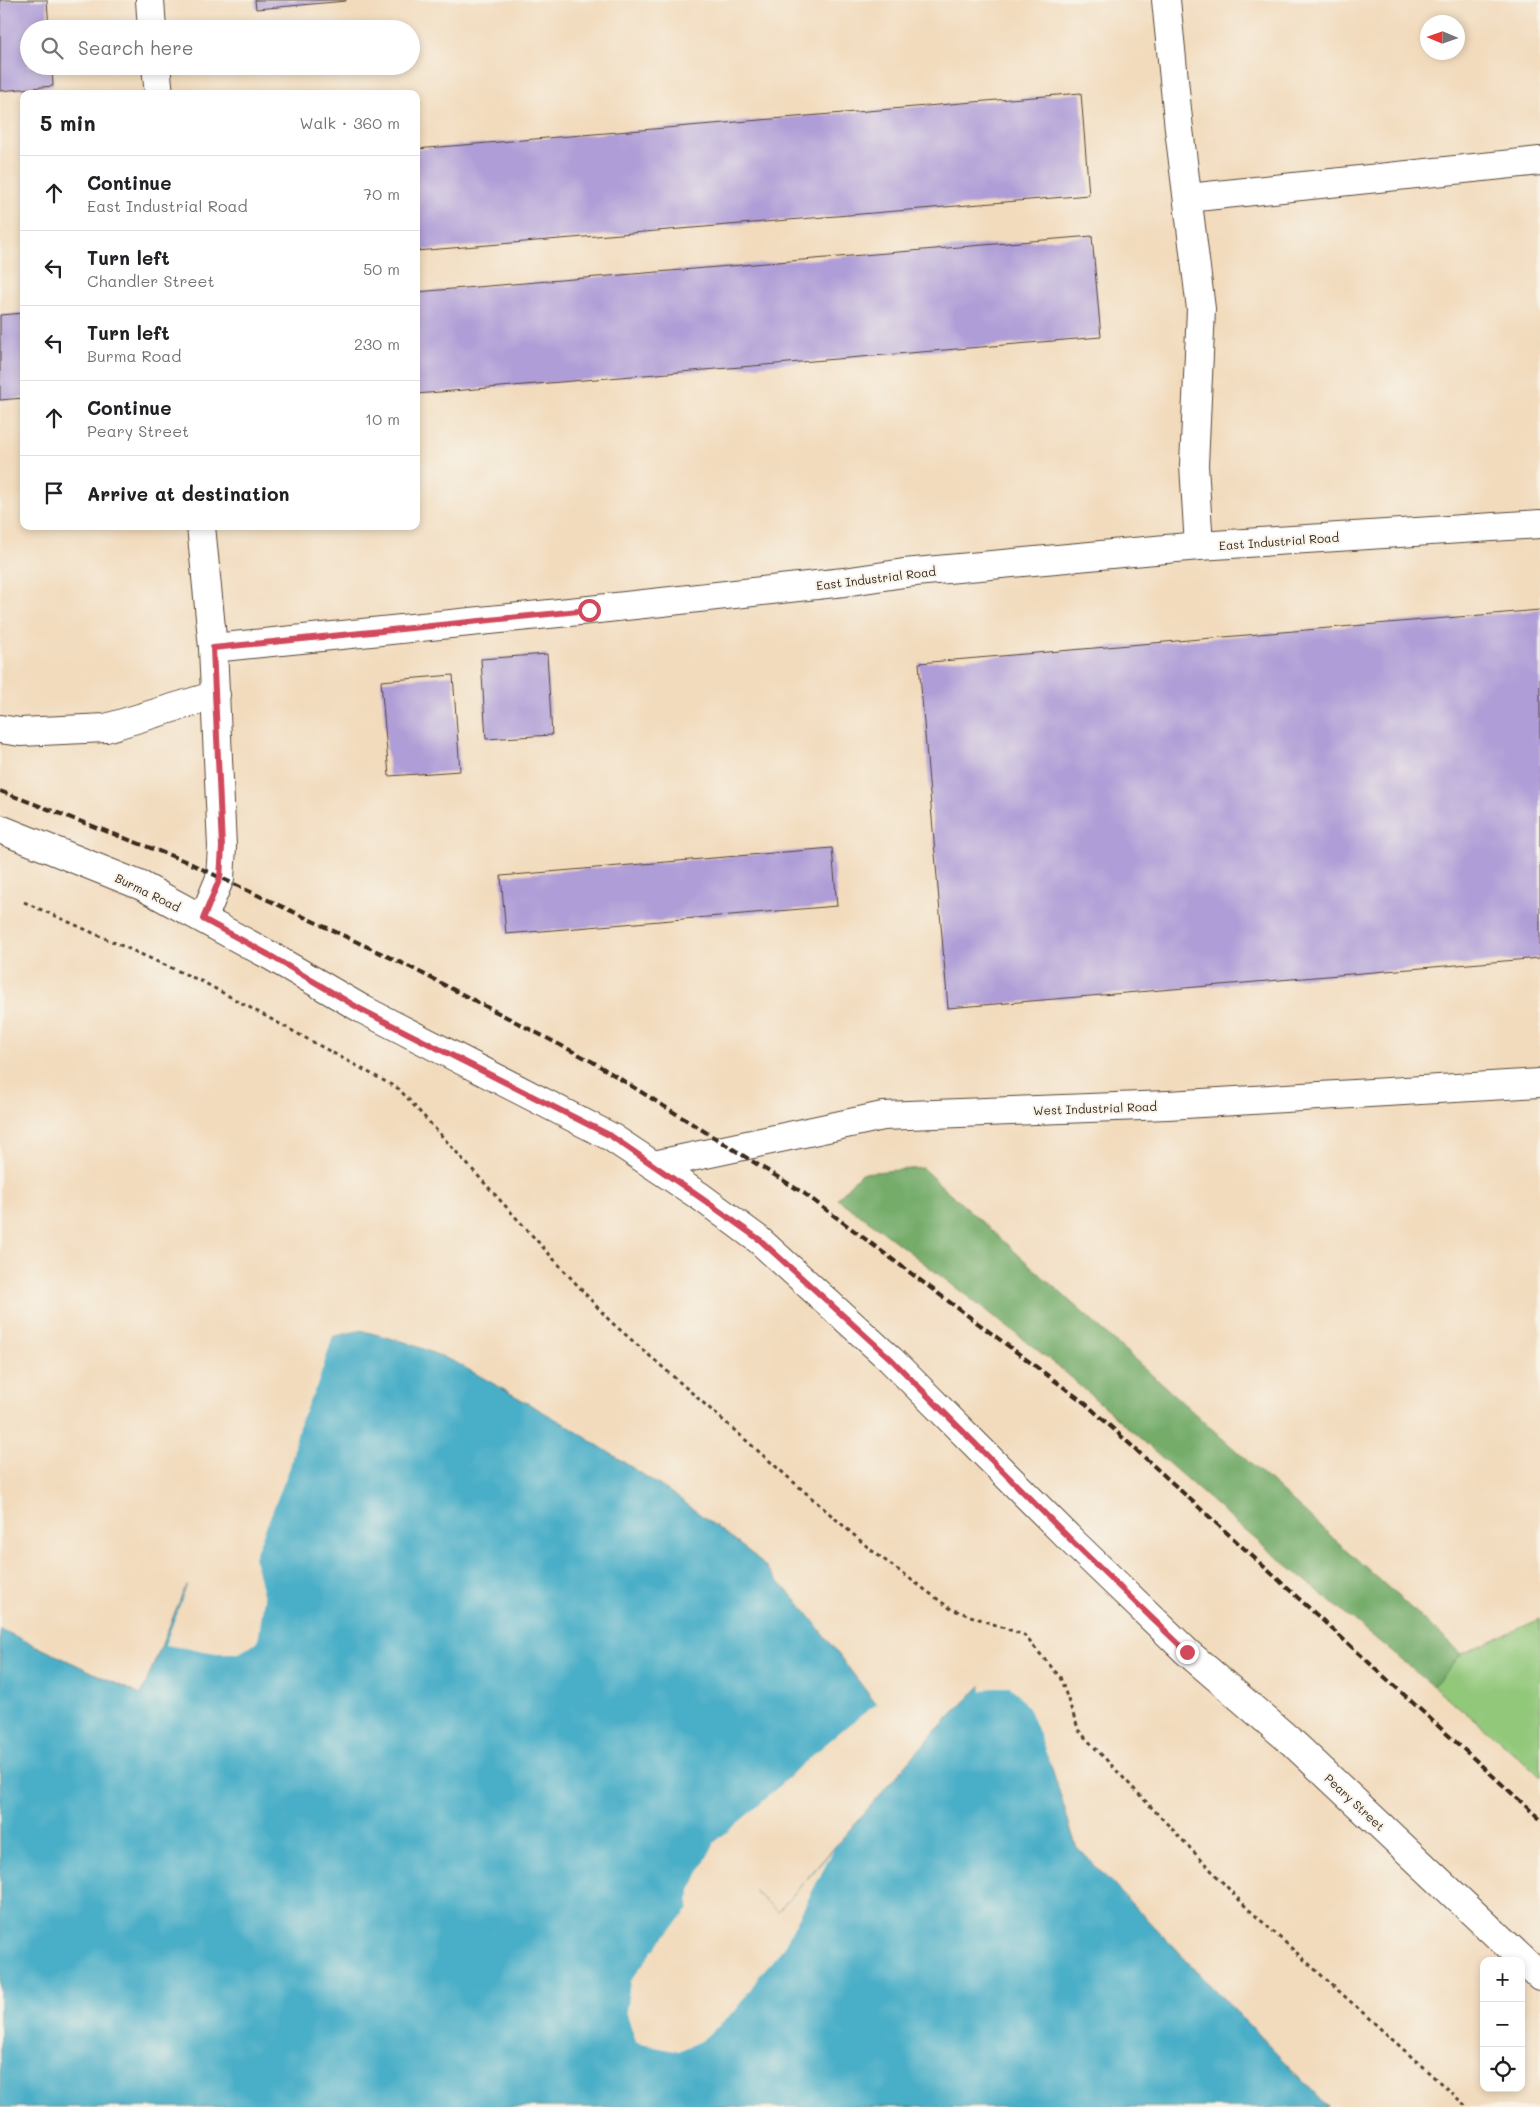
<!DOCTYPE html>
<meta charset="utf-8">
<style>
:root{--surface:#fff;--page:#f2f2f2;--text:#202124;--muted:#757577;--line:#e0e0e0}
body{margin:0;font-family:Mali,sans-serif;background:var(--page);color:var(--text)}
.controls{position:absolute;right:15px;bottom:15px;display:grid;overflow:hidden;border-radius:10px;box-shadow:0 2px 8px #0003}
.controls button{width:45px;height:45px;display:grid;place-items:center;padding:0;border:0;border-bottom:1px solid var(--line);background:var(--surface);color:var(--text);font:25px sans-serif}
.compass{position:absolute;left:1420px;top:15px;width:45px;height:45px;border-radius:50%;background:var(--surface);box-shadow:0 2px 8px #0003;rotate:272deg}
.stop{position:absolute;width:15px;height:15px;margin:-11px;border:4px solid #d1495b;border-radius:50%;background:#fff}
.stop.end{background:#d1495b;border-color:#fff;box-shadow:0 1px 5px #0008}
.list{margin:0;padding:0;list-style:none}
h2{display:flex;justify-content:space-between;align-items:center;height:65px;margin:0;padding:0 20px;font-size:21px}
h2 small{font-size:16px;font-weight:400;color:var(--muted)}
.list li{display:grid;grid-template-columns:32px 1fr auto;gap:15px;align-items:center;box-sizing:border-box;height:75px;padding:0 20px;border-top:1px solid var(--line)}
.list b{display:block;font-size:19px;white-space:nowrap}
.list p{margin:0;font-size:16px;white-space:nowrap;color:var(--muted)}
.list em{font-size:16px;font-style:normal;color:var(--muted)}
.icon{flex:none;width:28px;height:28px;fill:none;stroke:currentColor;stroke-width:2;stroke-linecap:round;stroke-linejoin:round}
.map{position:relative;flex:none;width:1540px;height:2107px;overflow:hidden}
.search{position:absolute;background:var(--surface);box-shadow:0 2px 8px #0003;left:20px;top:20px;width:400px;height:55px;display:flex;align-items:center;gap:12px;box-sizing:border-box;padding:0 18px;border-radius:28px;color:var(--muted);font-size:19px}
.panel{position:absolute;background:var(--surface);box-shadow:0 2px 8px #0003;left:20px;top:90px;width:400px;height:440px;border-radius:10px}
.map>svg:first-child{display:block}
.green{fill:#92c87a;stroke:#66794c}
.forest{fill:#75ac6a;stroke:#586b44}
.water{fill:#48aec7;stroke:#426c72}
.pier{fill:#f2dbbd}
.building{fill:#af9dd7}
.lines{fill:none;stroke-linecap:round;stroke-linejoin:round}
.minor-casing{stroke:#564536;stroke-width:30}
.path{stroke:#564536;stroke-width:3;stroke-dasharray:4 4;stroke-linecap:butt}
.minor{stroke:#fff;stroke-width:28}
.rail{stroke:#3b2a1e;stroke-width:4;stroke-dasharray:8 4;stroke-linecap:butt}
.route{stroke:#d1495b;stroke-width:6}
.labels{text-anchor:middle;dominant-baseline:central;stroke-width:4;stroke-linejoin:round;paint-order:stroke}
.street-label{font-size:12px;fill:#3b2a1e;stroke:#f7f3e8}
</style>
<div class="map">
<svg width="1540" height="2107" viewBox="0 0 1540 2107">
<rect width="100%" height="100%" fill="#f7f3e8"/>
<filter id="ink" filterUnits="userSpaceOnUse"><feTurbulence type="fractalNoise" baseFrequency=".02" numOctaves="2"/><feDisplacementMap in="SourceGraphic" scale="10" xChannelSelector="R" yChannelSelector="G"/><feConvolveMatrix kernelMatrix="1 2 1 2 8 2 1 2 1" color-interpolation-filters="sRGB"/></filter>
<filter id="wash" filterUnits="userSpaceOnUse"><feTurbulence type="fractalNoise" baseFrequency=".0096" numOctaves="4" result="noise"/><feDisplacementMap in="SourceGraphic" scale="20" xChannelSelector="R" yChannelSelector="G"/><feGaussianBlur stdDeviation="1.12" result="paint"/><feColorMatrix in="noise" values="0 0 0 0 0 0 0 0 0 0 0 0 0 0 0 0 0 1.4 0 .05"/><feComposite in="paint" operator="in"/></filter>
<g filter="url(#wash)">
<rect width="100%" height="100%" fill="#f2dbbd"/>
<path class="green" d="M1540,1619V1777L1497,1738L1433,1686L1462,1654Z"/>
<path class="forest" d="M922,1168L1462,1654L1433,1686L1242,1528L1058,1366L873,1224L837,1199L861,1173Z"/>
<path class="water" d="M360,1330L408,1343L455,1362L568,1426L676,1496L756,1557L804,1609L876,1704L863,1742L747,1884L778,1912L938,1728L993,1674L1021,1691L1040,1722L1051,1765L1076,1846L1328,2107H0V1629L141,1695L186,1586L206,1580L334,1336Z"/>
<path class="pier" d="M362,1328L360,1330L333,1336L318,1383L300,1421L290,1467L254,1557L264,1598L258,1642L239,1653H217L165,1645L188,1583L204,1578L251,1492L294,1400L331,1335Z
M993,1671L1024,1690L1043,1721L1053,1764L1051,1765L1029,1710L1018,1694L1010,1687H993L982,1692L981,1682Z
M876,1704L878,1706L865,1744L750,1884L756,1889L754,1891L778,1912L834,1849L783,1948L760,1975L737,2009L702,2040L679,2051L636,2042L626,2011L630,1981L660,1942L689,1909L690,1890L715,1842L759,1805L801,1765L846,1727Z"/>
<g id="blocks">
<path class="building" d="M0,0H47L49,29H29V66H52L53,86L0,91Z
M255,0H346V1L256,9Z
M1081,93L1089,195L416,251V149Z
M1092,236L1101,337L416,394V292Z
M24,313V398L0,400V315Z
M1540,610V958L948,1008L919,663Z
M547,654L552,735L486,739L481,659Z
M453,675L460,771L389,776L381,681Z
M832,848L837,906L506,934L501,876Z"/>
</g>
</g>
<g filter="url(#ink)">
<use href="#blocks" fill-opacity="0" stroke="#564536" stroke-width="1"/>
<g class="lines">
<defs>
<path id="minor" d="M150,0L152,29
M1166,0L1179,129L1201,309L1194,465L1199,546
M156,66L159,94
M1188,198L1540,161
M201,526L213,648L222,847L220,878L203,919
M213,648L589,610L844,582L904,573L1199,546L1540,524
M0,729L20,732L106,728L216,695
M0,829L142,886L269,955L362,1009L611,1137L701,1197L759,1240L891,1360L1074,1543L1187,1652L1294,1744L1540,1976
M654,1165L883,1116L1168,1105L1540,1083"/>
</defs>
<use href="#minor" class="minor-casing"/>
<path class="path" d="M24,902L203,982L399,1089L610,1321L871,1550L951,1609L1024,1635L1060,1677L1079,1731L1246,1907L1467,2107"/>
<use href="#minor" class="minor"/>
<path class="rail" d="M0,791L185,861L406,965L593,1062L805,1194L1086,1404L1540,1819"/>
</g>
</g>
<g class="lines" filter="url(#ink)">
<path class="route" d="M589,610L213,648L222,847L220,878L203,919L269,955L362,1010L611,1136L701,1198L760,1240L892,1360L1074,1543L1187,1652"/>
</g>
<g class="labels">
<g class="street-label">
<text transform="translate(1279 541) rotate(-4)">East Industrial Road</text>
<text transform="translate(876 578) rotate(-7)">East Industrial Road</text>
<text transform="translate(148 892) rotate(26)">Burma Road</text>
<text transform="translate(1095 1108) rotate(-2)">West Industrial Road</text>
<text transform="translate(1355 1802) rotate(43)">Peary Street</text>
</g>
</g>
</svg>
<div class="controls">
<button>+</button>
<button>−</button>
<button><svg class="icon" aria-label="locate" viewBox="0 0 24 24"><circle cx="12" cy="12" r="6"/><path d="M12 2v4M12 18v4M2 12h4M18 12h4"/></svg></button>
</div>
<svg class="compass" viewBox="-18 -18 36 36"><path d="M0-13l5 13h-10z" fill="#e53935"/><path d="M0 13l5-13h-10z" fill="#757577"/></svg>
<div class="stop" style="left:589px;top:610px"></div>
<div class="stop end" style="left:1187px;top:1652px"></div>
<div class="search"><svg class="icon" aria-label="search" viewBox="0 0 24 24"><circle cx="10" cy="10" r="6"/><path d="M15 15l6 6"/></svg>Search here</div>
<section class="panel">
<h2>5 min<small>Walk · 360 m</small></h2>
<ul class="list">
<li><svg class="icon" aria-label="ahead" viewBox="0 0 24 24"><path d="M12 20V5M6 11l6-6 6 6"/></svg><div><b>Continue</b><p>East Industrial Road</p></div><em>70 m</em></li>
<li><svg class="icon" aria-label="left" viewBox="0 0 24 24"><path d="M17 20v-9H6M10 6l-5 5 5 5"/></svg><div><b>Turn left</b><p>Chandler Street</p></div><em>50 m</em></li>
<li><svg class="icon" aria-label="left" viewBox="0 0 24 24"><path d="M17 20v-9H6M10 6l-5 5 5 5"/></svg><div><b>Turn left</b><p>Burma Road</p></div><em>230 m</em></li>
<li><svg class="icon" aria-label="ahead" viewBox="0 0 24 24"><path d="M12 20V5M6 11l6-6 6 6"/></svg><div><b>Continue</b><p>Peary Street</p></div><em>10 m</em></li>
<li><svg class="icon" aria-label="arrive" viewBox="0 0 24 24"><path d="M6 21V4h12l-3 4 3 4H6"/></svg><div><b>Arrive at destination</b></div></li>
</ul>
</section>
</div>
